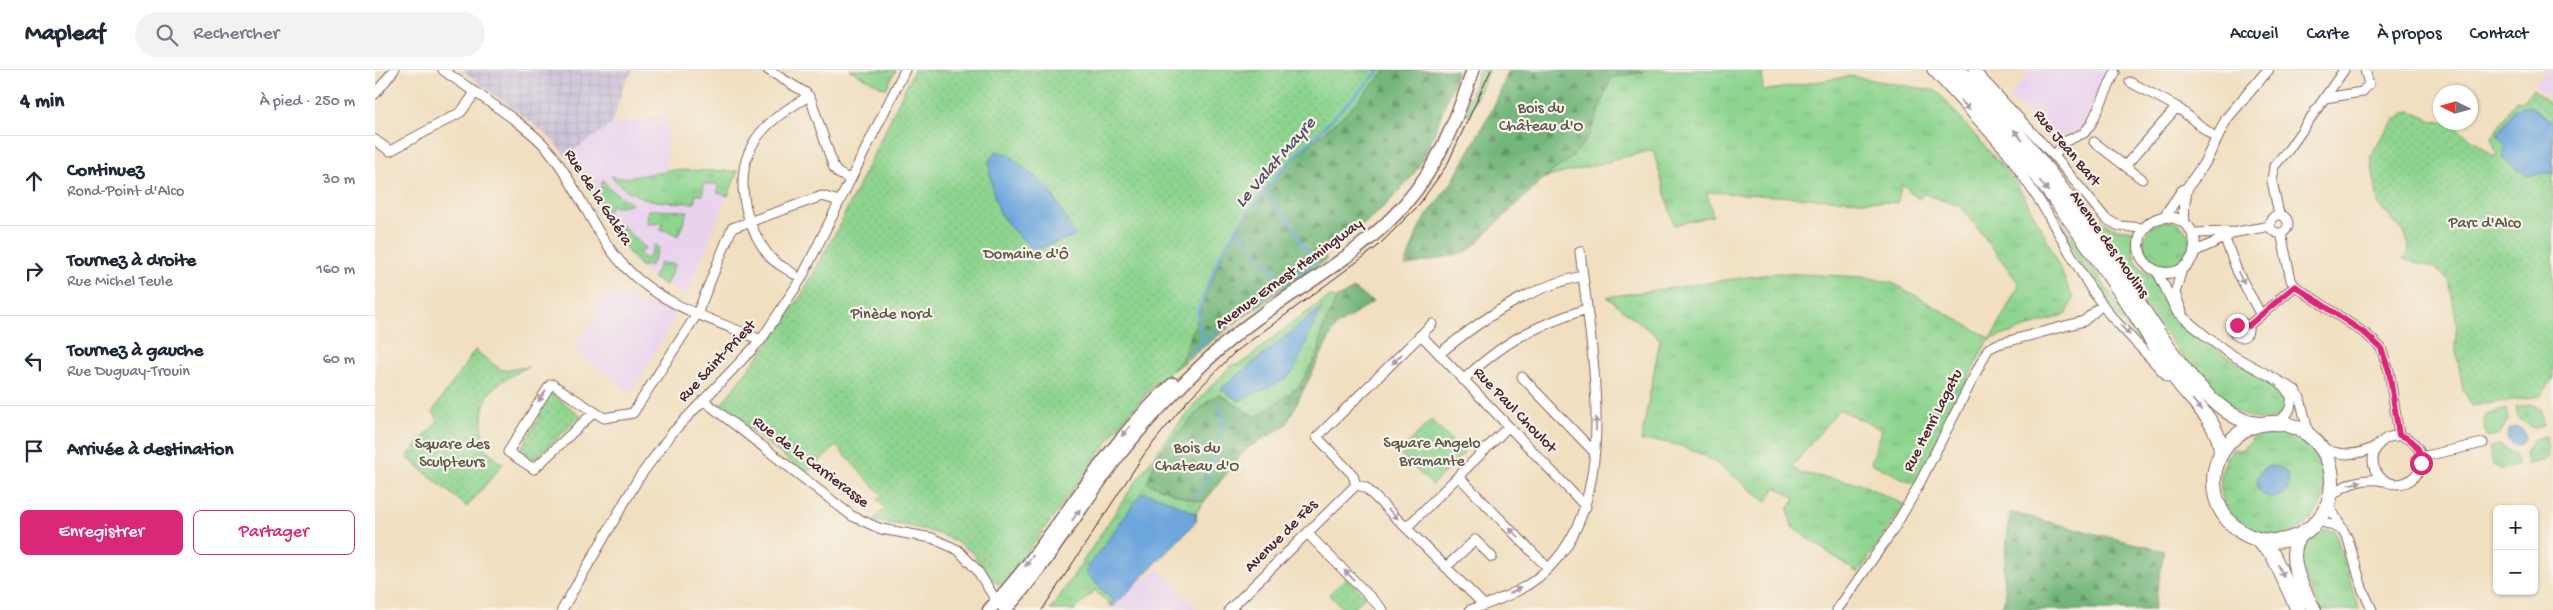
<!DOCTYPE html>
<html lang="fr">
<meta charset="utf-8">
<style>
:root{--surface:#fff;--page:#f2f2f3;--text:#1f2937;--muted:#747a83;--line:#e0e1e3;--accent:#db2777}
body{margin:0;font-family:"Gochi Hand",sans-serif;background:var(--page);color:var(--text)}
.controls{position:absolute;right:15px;bottom:15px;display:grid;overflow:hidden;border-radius:8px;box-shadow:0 1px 4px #0004}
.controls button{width:45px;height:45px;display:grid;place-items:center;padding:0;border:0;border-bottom:1px solid var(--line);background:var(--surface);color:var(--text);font:25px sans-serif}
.compass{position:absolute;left:2058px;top:15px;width:45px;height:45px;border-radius:50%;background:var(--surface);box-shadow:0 1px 4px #0004;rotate:275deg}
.stop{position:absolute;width:15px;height:15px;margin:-11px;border:4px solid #db2777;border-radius:50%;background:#fff}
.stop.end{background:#db2777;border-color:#fff;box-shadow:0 1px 5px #0008}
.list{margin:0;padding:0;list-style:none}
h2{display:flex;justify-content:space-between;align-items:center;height:65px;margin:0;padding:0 20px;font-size:21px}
h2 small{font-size:16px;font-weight:400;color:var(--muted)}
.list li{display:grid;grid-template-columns:32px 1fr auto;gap:15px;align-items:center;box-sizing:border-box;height:90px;padding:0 20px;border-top:1px solid var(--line)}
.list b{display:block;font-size:19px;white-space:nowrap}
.list p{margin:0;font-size:16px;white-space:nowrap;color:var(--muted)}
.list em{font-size:16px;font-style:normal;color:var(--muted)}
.actions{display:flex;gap:10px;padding:15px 20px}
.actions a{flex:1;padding:11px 0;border:1px solid var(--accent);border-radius:8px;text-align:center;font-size:18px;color:var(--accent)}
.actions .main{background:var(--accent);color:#fff}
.icon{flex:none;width:28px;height:28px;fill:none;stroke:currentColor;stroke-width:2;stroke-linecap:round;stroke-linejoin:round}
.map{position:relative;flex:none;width:2178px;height:540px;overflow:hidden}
header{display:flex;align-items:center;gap:30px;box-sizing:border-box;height:70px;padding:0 25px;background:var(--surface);border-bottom:1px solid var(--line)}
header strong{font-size:24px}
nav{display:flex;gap:28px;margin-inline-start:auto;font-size:18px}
.search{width:350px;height:45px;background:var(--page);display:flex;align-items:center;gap:12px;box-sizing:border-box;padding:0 18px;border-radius:28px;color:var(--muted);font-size:19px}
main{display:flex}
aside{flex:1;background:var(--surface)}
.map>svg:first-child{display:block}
.built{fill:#e9d2ee}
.industrial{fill:url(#industrial-grid)}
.grass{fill:url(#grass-tufts);stroke:#6c7a5c}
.forest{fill:url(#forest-firs);stroke:#5e6a52}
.park{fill:url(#park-dots);stroke:#6c7a5c}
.water{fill:#6da6dd;stroke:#5c6284}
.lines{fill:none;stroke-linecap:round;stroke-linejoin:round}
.stream{stroke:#6da6dd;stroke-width:2.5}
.minor-casing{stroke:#84625f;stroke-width:11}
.tertiary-casing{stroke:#84625f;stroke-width:12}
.secondary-casing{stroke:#84625f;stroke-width:15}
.primary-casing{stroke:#84625f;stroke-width:16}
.minor{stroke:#fff;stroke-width:9}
.tertiary{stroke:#fff;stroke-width:10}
.secondary{stroke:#fff;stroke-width:12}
.primary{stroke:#fff;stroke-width:14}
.tram{stroke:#4a1f2b;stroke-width:1}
.oneway{fill:#ae9aa0}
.route{stroke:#db2777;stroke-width:6}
.labels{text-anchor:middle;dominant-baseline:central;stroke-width:4.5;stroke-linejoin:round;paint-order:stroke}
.park-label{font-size:16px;fill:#5e5549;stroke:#f7f3e8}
.street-label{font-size:16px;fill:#4a1f2b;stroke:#f7f3e8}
.water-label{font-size:18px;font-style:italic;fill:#564e69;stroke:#f7f3e8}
</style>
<header>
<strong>Mapleaf</strong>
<div class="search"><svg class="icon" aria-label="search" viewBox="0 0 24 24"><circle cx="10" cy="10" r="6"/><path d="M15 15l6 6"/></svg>Rechercher</div>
<nav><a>Accueil</a><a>Carte</a><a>À propos</a><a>Contact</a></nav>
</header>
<main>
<aside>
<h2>4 min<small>À pied · 250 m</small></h2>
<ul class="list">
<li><svg class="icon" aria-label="ahead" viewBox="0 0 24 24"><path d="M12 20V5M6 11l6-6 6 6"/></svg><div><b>Continuez</b><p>Rond-Point d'Alco</p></div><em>30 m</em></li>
<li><svg class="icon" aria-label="right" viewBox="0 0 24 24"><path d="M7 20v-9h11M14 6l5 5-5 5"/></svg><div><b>Tournez à droite</b><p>Rue Michel Teule</p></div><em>160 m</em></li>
<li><svg class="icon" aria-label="left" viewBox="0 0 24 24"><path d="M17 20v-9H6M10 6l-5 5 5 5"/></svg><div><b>Tournez à gauche</b><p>Rue Duguay-Trouin</p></div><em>60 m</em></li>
<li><svg class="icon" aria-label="arrive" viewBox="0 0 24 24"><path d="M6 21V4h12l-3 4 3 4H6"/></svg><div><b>Arrivée à destination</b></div></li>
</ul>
<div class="actions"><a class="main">Enregistrer</a><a>Partager</a></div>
</aside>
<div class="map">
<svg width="2178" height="540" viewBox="0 0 2178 540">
<defs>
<pattern id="industrial-grid" width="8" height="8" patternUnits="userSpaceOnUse" patternTransform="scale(1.25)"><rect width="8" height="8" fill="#c9bfd7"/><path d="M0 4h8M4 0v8" fill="none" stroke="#aea4b9"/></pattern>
<pattern id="grass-tufts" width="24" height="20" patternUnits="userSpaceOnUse" patternTransform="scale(1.25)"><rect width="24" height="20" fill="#8dd48e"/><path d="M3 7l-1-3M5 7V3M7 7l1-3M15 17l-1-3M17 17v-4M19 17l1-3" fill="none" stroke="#7bb67b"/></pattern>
<pattern id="forest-firs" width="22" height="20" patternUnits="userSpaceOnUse" patternTransform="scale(1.25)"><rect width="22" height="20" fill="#72b679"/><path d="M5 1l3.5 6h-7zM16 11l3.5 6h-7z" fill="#609363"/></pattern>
<pattern id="park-dots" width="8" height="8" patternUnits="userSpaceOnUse" patternTransform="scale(1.25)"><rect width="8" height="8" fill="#8dd48e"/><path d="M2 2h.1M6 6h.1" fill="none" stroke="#7bb67b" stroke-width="1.8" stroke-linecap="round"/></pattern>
</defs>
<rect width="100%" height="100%" fill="#f7f3e8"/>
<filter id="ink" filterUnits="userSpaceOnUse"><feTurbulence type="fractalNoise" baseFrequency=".02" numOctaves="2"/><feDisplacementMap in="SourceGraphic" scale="10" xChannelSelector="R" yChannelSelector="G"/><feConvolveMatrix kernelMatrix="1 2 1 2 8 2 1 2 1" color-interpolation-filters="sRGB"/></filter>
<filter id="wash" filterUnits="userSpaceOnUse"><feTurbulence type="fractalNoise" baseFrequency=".0096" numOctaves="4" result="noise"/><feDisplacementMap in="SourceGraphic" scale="20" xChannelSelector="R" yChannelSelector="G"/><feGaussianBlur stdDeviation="1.12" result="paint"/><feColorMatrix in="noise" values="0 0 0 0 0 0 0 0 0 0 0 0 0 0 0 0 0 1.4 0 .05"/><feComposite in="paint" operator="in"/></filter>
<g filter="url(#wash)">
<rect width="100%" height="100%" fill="#f1dfc0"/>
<path class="built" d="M1656,0H1727L1733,5L1707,60L1683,67L1681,72L1635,27Z
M2172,0H2178V33L2158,14Z
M291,45L292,100L363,101L311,226L272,204L259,192L235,160L209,110L197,92L195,84L237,54Z
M257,224L256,230L281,234L302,244L257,322L198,279L220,247L223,231L229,226Z
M783,498L823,540H736L763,511L767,514Z"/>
<path class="industrial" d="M87,0H258L249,14L237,54L195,83L197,92L171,64Z"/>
<path class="grass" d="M475,0H521L511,19Z
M1104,0H1114L1095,43L1089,45Z
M1264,0H1387L1388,21L1475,6L1562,21L1642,114L1670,165L1698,228L1692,244L1617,269L1610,275L1541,415L1496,393L1507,360L1464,339L1417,397L1425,403L1484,413L1530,435L1483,503L1417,457L1413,439L1420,429L1401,417L1391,432C1353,401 1318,368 1266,371L1285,269L1232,227L1401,203L1491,207L1520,214L1616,269L1644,214L1586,136L1549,124L1543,129L1527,114L1522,133L1332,122L1338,146L1299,155L1278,80L1169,108L1197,87L1236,8L1266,2Z
M1590,0H1596L1675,87L1729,153L1742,159L1759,161C1757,176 1756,191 1771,202C1774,205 1780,207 1783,211C1792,220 1792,234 1801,244C1833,280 1867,294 1907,319C1911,325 1915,333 1910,340C1901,356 1871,349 1858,340C1849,334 1840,325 1831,317Z
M292,100L363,101L353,126L343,123V114H328V125H320V133C286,132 260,134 236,106C252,112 273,101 289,103Z
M228,110L235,119L257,134L239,137L237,134L232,143L228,145L216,122L218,119H225Z
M273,140L313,141L303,166L292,160H285L288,153L272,154Z
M1678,144L1683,146L1767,271L1762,269L1721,222Z
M1769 174a23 23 0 1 1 46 0a23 23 0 1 1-46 0Z
M246,154L270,178L264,183L270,189L276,183L280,174L284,178L275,197L269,195L267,198L235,160Z
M285,193L300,194L291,215L278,208Z
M954,227L962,228L946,263L944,281L923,318L881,347L834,330L782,386L794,421L811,428L829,432L822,441L821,452L736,537L720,520L700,540H675C736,453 781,368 858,294L862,295L871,290L914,255Z
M2157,334L2165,339L2169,356L2158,358L2143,348L2141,337Z
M2131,339L2133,350L2124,364L2112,367L2109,351L2111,345Z
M1906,359C1991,385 1940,489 1879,461C1866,455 1855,446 1849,433C1842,414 1846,394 1858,379L1866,380L1876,373L1877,364L1890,360Z
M2171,366L2173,386L2168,391L2152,394L2150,383L2159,369Z
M2125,375L2140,385L2142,396L2125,399L2118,395L2114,377Z
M1953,460L1960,462L1984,540H1946C1940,530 1923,496 1925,484C1926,478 1931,471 1934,466Z"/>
<path class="forest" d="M1011,0H1082C1072,30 1053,87 1034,110C1010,139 980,162 950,184L951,190L865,249L797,301L839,195L837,185L910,96L971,43Z
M1134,0H1264L1267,2L1236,8L1214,66L1197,87L1169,108L1094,180L1080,185L1030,196L1045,155L1077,112L1121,32Z
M979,219L998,232L960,257L911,355L871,379L829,432L811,428L772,413L782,386L834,330L844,324L881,347L923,318L944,281L946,263L962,228Z
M1635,442L1789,481L1779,540H1626L1631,525L1628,508Z"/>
<path class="park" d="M539,0H1011L971,43L910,96L892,118L849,179L805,293L779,315L745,355L633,509L626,514C612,512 607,492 597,483C570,459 532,456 498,451L510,438L502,429L507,425L461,376L431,404L345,336L395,271L426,226L462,160Z
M2158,19L2178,37V309L2166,326L2097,336L2088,320L2080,275L2082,254L2074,210L2059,198L2028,189L2033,182L2034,175L2029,162L2004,136L1995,87C2005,71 2015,47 2035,41L2058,51L2075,53L2122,88L2117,67L2141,30L2149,31Z
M100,280L126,300L153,297C109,318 103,329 109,378L128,394L92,437L32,387L63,351L58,341Z
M176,323L206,346L159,390H154L143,383L165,347L161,344Z
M1056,350L1089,383L1057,415L1024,383Z
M971,507L990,526L977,540H969L954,524Z"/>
<path class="water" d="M2155,36L2178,52V103H2166L2153,107L2127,88L2131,76L2122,66L2140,39Z
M621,81L634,85L675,120L700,166L659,180C650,172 633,157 627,146C618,130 615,107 614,90Z
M947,237L919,300L911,309L864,331L846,319Z
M2132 366a9 9 0 1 1 18 0a9 9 0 1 1-18 0Z
M1882 412a16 16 0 1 1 32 0a16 16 0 1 1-32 0Z
M767,422L788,428L820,443L821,452L738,537L735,533L737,530L710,502Z"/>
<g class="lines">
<path class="stream" d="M861,159L909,213
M829,273L822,242L846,183L861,159L905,102L1005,0
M811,286L863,244L940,192L924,169L920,157L888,121
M823,427L844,379L849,353L843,331"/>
</g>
</g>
<g filter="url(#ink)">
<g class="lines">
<defs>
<path id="minor" d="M68,0C98,22 154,55 176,83C205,120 219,166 253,200C288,236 340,250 386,270
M393,0L431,23L436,30L459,98L463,103L474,109
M1557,0L1632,82L1666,133L1716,219L1735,245L1793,307
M1599,0L1679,86L1731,149L1744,156L1769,158
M1755,12L1802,37L1842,69
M0,24L19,0
M1950,28L1987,22L1994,14L1990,0
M0,70L15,81L86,42L100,23
M1719,72L1750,96L1802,37
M1679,86L1691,71L1709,63L1716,54L1740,3
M1750,96L1767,109
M1904,144L1897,111L1899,96L1914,79L1969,0
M1895 154a9 9 0 1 1 18 0a9 9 0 1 1-18 0Z
M1818,163L1862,162
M1906,163L1916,210L1920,216L1992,265L2006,278L2014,301L2024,365
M1850,169L1863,203L1886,245
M1819,182L1862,162L1895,156
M1782,201L1802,242L1833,268L1857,285L1920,320L1925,328L1934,365
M419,204C411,198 399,193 394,186C366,149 355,94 390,58C402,45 419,35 434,26
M1807,242L1800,223L1807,199
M1859 260a7 7 0 1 1 14 0a7 7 0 1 1-14 0Z
M1873,256L1920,216
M1046,265L1211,437
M1064,284C1107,249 1152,218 1207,206
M1147,307L1219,382
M1088,310C1131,270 1156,258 1211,239
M328,330L477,446L506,459L557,468L583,480L602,500L624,535
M219,342L159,399L133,382L175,315L177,314L229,348L258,343L322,244L357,158L447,126L464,131
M1900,352C1913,346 1917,340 1916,326L1906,313
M1998 390a24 24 0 1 1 48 0a24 24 0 1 1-48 0Z
M1946,376C1962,387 1985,386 2001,376
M2046,387L2108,373
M1083,406L1173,498
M981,415L978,405L942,367L1057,254
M981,415L990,417L1109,535
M1955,428C1968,413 1990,407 2009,411
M1953,434L1973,469L1987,518L1997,540
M1943,450L1966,459
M1032,457L1133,357
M932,463L1008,540
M1071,497L1100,470L1117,487
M187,540L263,409L297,363L386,270L426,209L530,0
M854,540L981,415
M1095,540C1126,530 1159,517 1180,491C1246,416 1215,273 1205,181
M1462,540L1518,460L1539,424L1613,279L1623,274L1709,251L1727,235"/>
<path id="tertiary" d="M1764 175a28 28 0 1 1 56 0a28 28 0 1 1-56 0Z
M1789,147L1807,121L1812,118L1829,94L1852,48L1893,0
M1809,152V136L1812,118"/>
<path id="secondary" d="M614,540C682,468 723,382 798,314
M630,540C673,493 705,436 744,385C762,362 782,340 802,320C827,294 852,270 881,249C932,212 988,182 1030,134C1064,95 1082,48 1098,0"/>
<path id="primary" d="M1569,0C1642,72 1703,158 1760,244C1774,265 1786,287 1800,308C1816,331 1846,353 1846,384
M1584,0C1622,37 1656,78 1688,121C1708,148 1727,177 1746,205C1773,247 1831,351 1884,354
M1839 412a59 59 0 1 1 118 0a59 59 0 1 1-118 0Z
M1928,463C1907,483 1928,520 1939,540
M1881,469L1898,485L1923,540"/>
</defs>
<use href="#minor" class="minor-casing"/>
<use href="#tertiary" class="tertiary-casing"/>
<use href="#secondary" class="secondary-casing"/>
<use href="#primary" class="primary-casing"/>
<use href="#minor" class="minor"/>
<use href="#tertiary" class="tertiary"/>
<use href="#secondary" class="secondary"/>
<use href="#primary" class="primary"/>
<path class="tram" d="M667,540L770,383L813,330L859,283L1002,177L1043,136L1072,95L1116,0"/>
</g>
<defs><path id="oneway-solid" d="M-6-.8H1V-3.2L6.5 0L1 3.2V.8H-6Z" transform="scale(1.25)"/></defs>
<g class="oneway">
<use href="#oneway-solid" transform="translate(1590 35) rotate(47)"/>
<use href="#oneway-solid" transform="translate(1643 65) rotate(-129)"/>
<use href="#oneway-solid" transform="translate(1669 116) rotate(52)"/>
<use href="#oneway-solid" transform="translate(1866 208) rotate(63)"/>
<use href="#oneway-solid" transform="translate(1750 260) rotate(46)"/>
<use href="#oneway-solid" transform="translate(1022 289) rotate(135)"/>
<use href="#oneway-solid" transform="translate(167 326) rotate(124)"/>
<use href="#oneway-solid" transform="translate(1822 335) rotate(51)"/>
<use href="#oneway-solid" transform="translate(1221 354) rotate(-89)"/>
<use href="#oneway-solid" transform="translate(751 361) rotate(130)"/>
<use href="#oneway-solid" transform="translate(1980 413) rotate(-13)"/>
<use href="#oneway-solid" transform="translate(1018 444) rotate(44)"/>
<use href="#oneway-solid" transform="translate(701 445) rotate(-55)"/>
<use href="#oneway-solid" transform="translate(1139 463) rotate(-135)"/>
<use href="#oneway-solid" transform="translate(654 491) rotate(126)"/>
<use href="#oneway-solid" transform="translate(1906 501) rotate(67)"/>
<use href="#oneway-solid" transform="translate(974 505) rotate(-135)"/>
<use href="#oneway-solid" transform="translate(1140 521) rotate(-27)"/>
</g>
</g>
<g class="lines" filter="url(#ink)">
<path class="route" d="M1862,255L1866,253L1873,256L1920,216L1992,265L2006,278L2014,301L2024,365C2039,369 2046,378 2046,393"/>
</g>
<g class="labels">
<g class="park-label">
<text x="1166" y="39">Bois du<tspan x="1166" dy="18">Château d'O</tspan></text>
<text x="2110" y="154">Parc d'Alco</text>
<text x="651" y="185">Domaine d'Ô</text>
<text x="516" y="245">Pinède nord</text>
<text x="1057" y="374">Square Angelo<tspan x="1057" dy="18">Bramante</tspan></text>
<text x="77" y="375">Square des<tspan x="77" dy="18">Sculpteurs</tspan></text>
<text x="822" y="379">Bois du<tspan x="822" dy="18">Chateau d'O</tspan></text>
</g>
<g class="street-label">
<text transform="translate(1691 79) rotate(50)">Rue Jean Bart</text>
<text transform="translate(222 128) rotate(57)">Rue de la Galéra</text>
<text transform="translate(1733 175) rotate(55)">Avenue des Moulins</text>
<text transform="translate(915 205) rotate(-36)">Avenue Ernest Hemingway</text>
<text transform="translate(343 292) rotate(-47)">Rue Saint-Priest</text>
<text transform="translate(1139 341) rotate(46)">Rue Paul Choulot</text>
<text transform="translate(1559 351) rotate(-63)">Rue Henri Lagatu</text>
<text transform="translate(435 393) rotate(37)">Rue de la Carrierasse</text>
<text transform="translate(907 467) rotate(-45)">Avenue de Fès</text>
</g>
<g class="water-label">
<text transform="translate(901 93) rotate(-49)">Le Valat Mayre</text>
</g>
</g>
</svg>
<div class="controls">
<button>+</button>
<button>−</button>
</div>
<svg class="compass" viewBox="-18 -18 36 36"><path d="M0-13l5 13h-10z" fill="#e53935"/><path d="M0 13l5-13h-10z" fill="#747a83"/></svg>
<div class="stop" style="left:2046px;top:393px"></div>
<div class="stop end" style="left:1862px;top:255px"></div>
</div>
</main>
